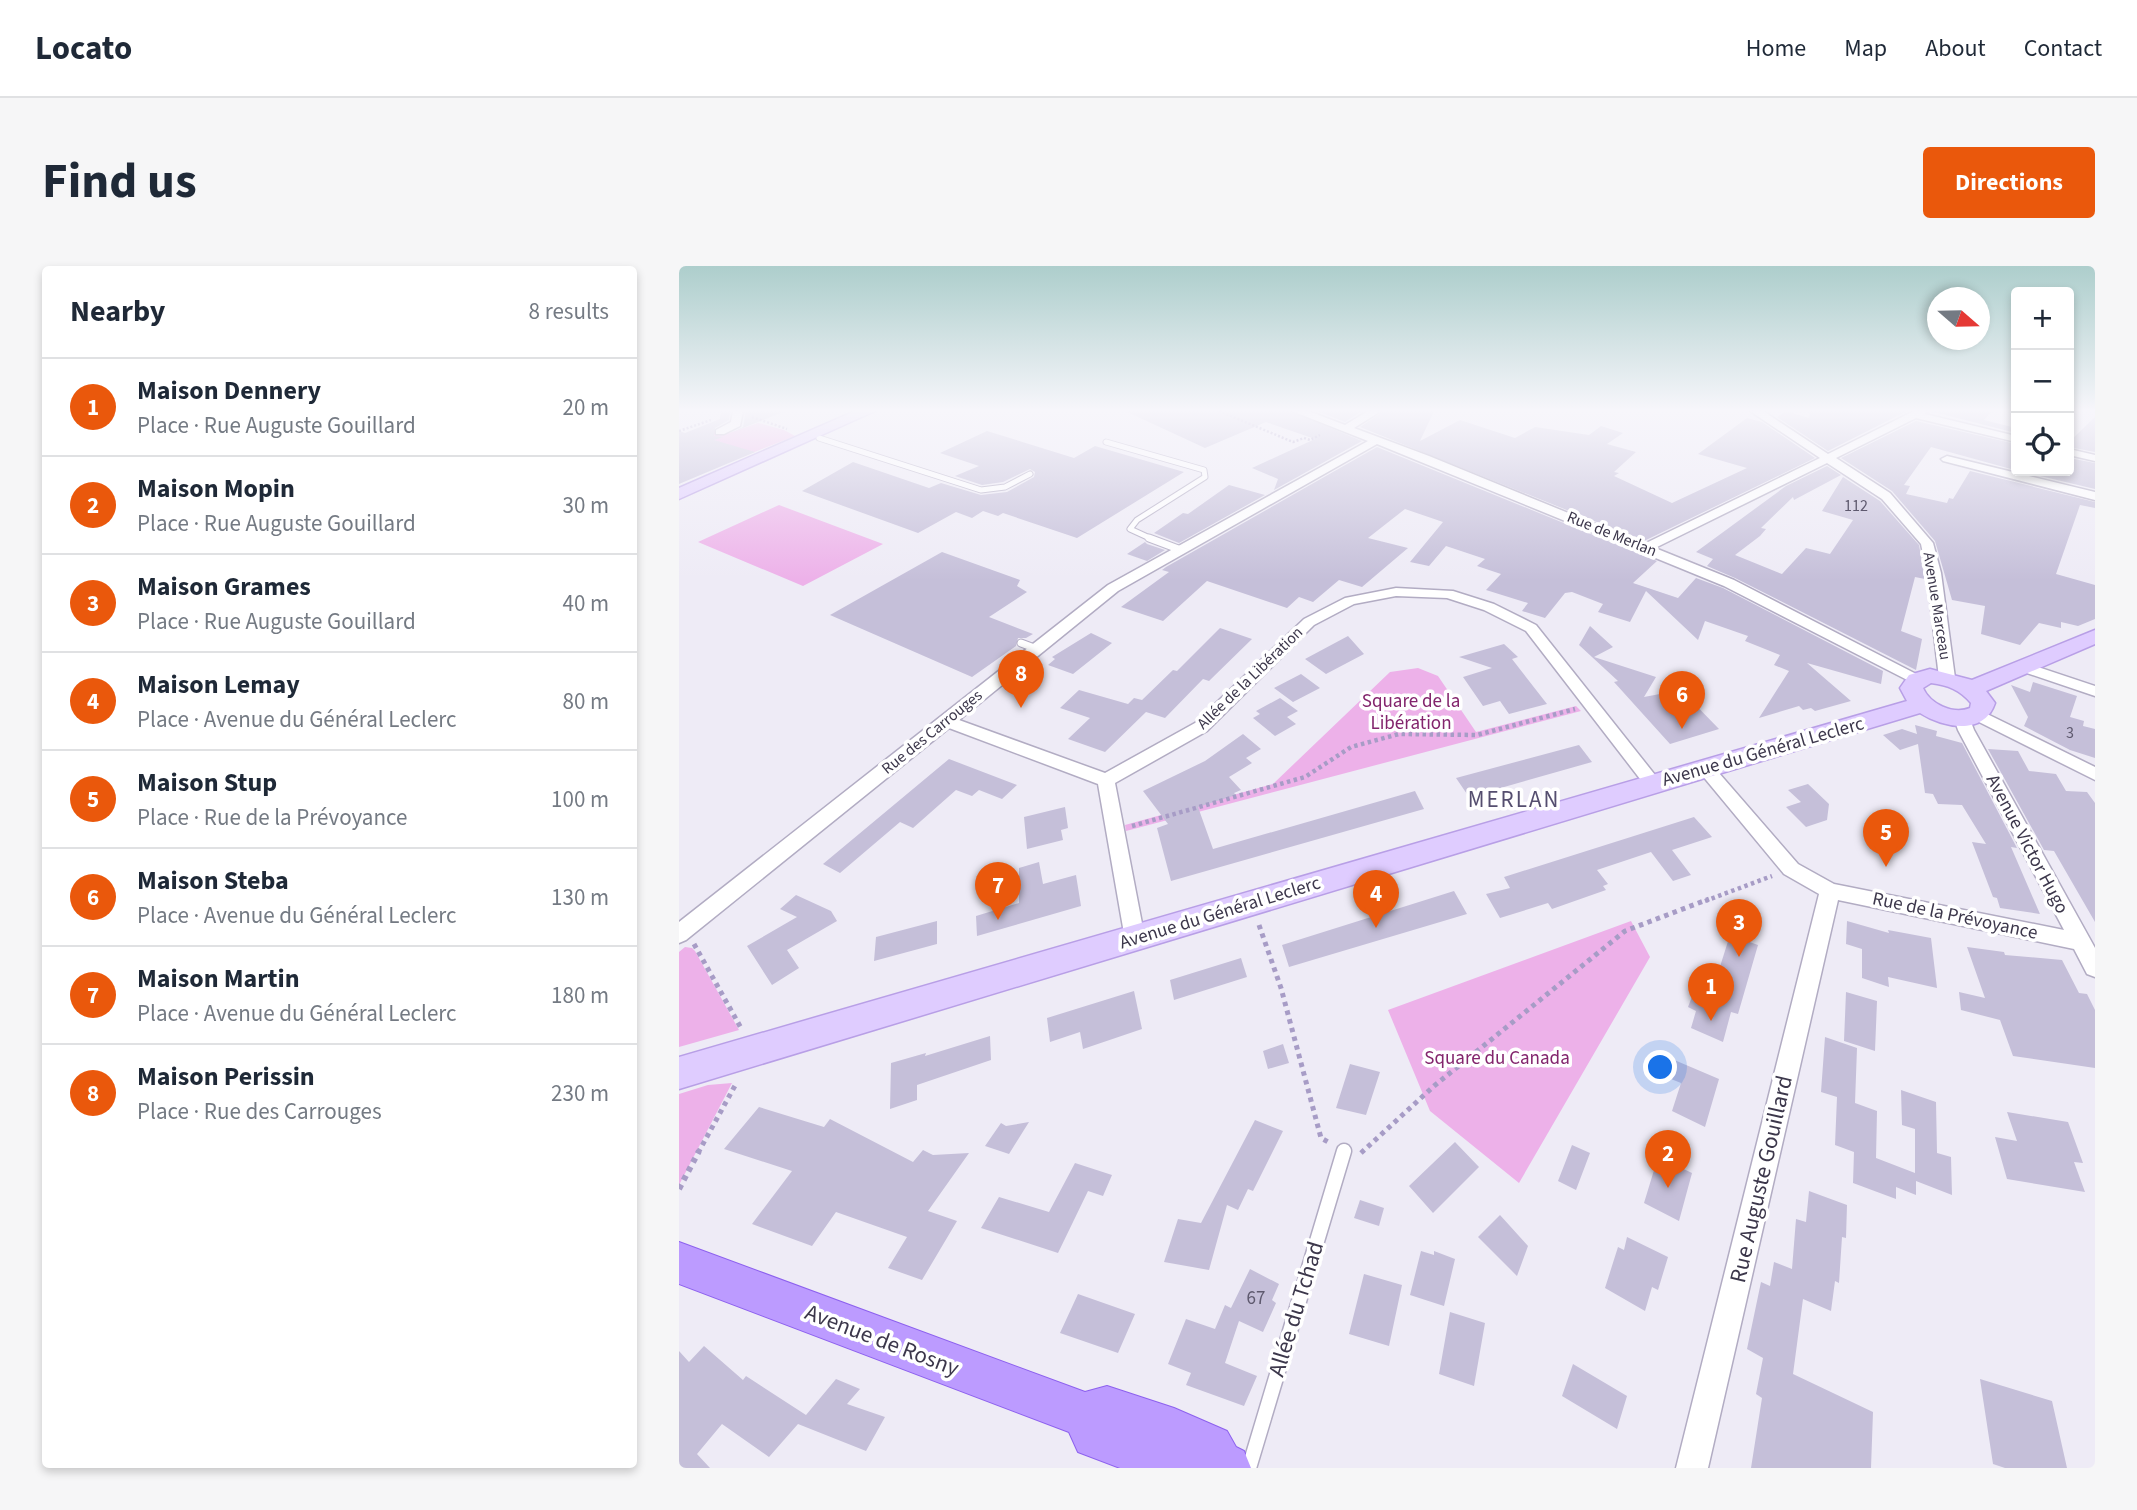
<!DOCTYPE html>
<meta charset="utf-8">
<style>
:root{--surface:#fff;--page:#f6f6f7;--text:#1f2937;--muted:#747a83;--line:#e0e1e3;--accent:#ea580c}
body{margin:0;font-family:"Source Sans 3",sans-serif;background:var(--page);color:var(--text)}
.controls{position:absolute;right:21px;top:21px;display:grid;overflow:hidden;border-radius:7px;box-shadow:0 4px 10px #0003}
.controls button{width:63px;height:63px;display:grid;place-items:center;padding:0;border:0;border-bottom:2px solid var(--line);background:var(--surface);color:var(--text);font:35px sans-serif}
.compass{position:absolute;left:1248px;top:21px;width:63px;height:63px;border-radius:50%;background:var(--surface);box-shadow:0 4px 10px #0003;rotate:110deg}
.you{position:absolute;left:982px;top:802px;width:24px;height:24px;margin:-18px;border:5px solid #fff;border-radius:50%;background:#1a73e8;box-shadow:0 0 0 10px #1a73e833}
.badge{display:grid;place-items:center;width:46px;height:46px;border-radius:50%;background:var(--accent);color:#fff;font-size:23px;font-weight:700}
.pin{position:absolute;translate:-50% -58px;filter:drop-shadow(0 2px 4px #0008)}
.pin::after{content:'';position:absolute;top:37px;width:24px;height:21px;background:inherit;clip-path:polygon(0 0,100% 0,50% 100%)}
.list{margin:0;padding:0;list-style:none}
h2{display:flex;justify-content:space-between;align-items:center;height:91px;margin:0;padding:0 28px;font-size:30px}
h2 small{font-size:23px;font-weight:400;color:var(--muted)}
.list li{display:grid;grid-template-columns:46px 1fr auto;gap:21px;align-items:center;box-sizing:border-box;height:98px;padding:0 28px;border-top:2px solid var(--line)}
.list b{display:block;font-size:26px;white-space:nowrap}
.list p{margin:0;font-size:23px;white-space:nowrap;color:var(--muted)}
.list em{font-size:23px;font-style:normal;color:var(--muted)}
.icon{flex:none;width:38px;height:38px;fill:none;stroke:currentColor;stroke-width:2;stroke-linecap:round;stroke-linejoin:round}
.map{position:relative;flex:none;width:1416px;height:1202px;overflow:hidden;border-radius:7px}
header{display:flex;align-items:center;gap:42px;box-sizing:border-box;height:98px;padding:0 35px;background:var(--surface);border-bottom:2px solid var(--line)}
header strong{font-size:33px}
nav{display:flex;gap:38px;margin-inline-start:auto;font-size:24px}
.intro{display:flex;align-items:center;justify-content:space-between;box-sizing:border-box;height:168px;padding:0 42px}
h1{margin:0;font-size:49px}
.button{padding:18px 32px;border-radius:7px;background:var(--accent);color:#fff;font-size:24px;font-weight:700}
main{display:flex;gap:42px;padding:0 42px}
aside{flex:1;background:var(--surface);border-radius:7px;box-shadow:0 4px 10px #0003}
.map>svg:first-child{display:block}
.green{fill:#edb1e9}
.building{fill:#c5bfd9}
.lines{fill:none;stroke-linecap:round;stroke-linejoin:round}
.lane-far3-casing{stroke:#b2acc3;stroke-width:7}
.lane-far2-casing{stroke:#b2acc3;stroke-width:9}
.lane-far1-casing{stroke:#b2acc3;stroke-width:14}
.lane-casing{stroke:#b2acc3;stroke-width:17}
.street-casing{stroke:#b2acc3;stroke-width:3}
.secondary-casing{stroke:#b89fe6;stroke-width:3}
.primary-casing{stroke:#8d61ee;stroke-width:2}
.path-far3{stroke:#a79cc6;stroke-width:2.5;stroke-dasharray:2 2;stroke-linecap:butt}
.path-far2{stroke:#a79cc6;stroke-width:4.5;stroke-dasharray:3.5 3.5;stroke-linecap:butt}
.path-far1{stroke:#a79cc6;stroke-width:5;stroke-dasharray:4.5 4.5;stroke-linecap:butt}
.path{stroke:#a79cc6;stroke-width:6;stroke-dasharray:5 5;stroke-linecap:butt}
.lane-far3{stroke:#fff;stroke-width:5}
.lane-far2{stroke:#fff;stroke-width:7}
.lane-far1{stroke:#fff;stroke-width:11}
.lane{stroke:#fff;stroke-width:14}
.street{fill:#fff;fill-rule:evenodd}
.secondary{fill:#dfccff;fill-rule:evenodd}
.primary{fill:#bc9bff;fill-rule:evenodd}
.labels{text-anchor:middle;dominant-baseline:central;stroke-width:7;stroke-linejoin:round;paint-order:stroke}
.number-label{font-size:16px;fill:#5e596e}
.far-street-label{font-size:16px;fill:#3c374b;stroke:#fff}
.park-label{font-size:19px;fill:#83256d;stroke:#fff}
.street-label{font-size:19px;fill:#3c374b;stroke:#fff}
.near-number-label{font-size:19px;fill:#5e596e}
.quarter-label{font-size:23px;letter-spacing:2px;fill:#554e6f;stroke:#fff}
.near-street-label{font-size:23px;fill:#3c374b;stroke:#fff}
</style>
<header>
<strong>Locato</strong>
<nav><a>Home</a><a>Map</a><a>About</a><a>Contact</a></nav>
</header>
<div class="intro"><h1>Find us</h1><a class="button">Directions</a></div>
<main>
<aside>
<h2>Nearby<small>8 results</small></h2>
<ul class="list">
<li><span class="badge">1</span><div><b>Maison Dennery</b><p>Place · Rue Auguste Gouillard</p></div><em>20 m</em></li>
<li><span class="badge">2</span><div><b>Maison Mopin</b><p>Place · Rue Auguste Gouillard</p></div><em>30 m</em></li>
<li><span class="badge">3</span><div><b>Maison Grames</b><p>Place · Rue Auguste Gouillard</p></div><em>40 m</em></li>
<li><span class="badge">4</span><div><b>Maison Lemay</b><p>Place · Avenue du Général Leclerc</p></div><em>80 m</em></li>
<li><span class="badge">5</span><div><b>Maison Stup</b><p>Place · Rue de la Prévoyance</p></div><em>100 m</em></li>
<li><span class="badge">6</span><div><b>Maison Steba</b><p>Place · Avenue du Général Leclerc</p></div><em>130 m</em></li>
<li><span class="badge">7</span><div><b>Maison Martin</b><p>Place · Avenue du Général Leclerc</p></div><em>180 m</em></li>
<li><span class="badge">8</span><div><b>Maison Perissin</b><p>Place · Rue des Carrouges</p></div><em>230 m</em></li>
</ul>
</aside>
<div class="map">
<svg width="1416" height="1202" viewBox="0 0 1416 1202">
<rect width="100%" height="100%" fill="#eeebf6"/>
<path class="green" d="M79,157L105,164L116,170L43,199L32,165L50,167Z
M100,239L204,278L124,320L19,276Z
M739,402L759,410L797,466L897,440L902,445L447,565L446,559L594,518L711,406Z
M952,655L971,691L840,917L751,845L709,744Z
M6,681L13,682L16,685L60,764L0,781V686Z
M53,817L0,919V828L29,819Z"/>
<path class="building" d="M42,145H51L50,154L36,162L35,170L44,171L35,174L76,186L0,218V165L6,167L41,153Z
M67,145H104V146L54,166L64,161Z
M446,145H611L683,175L595,224L599,213L573,202L636,173L587,156L526,182Z
M638,145H683L666,156Z
M705,145H755L741,175L781,154L836,172L856,161L910,169L922,160L944,167L928,178L957,186L935,206L940,207L935,210L993,237L1068,202L1019,188L1068,152L1083,156L1136,192L965,275L681,161Z
M1107,145L1130,152L1131,145H1228L1149,185L1098,151Z
M1251,145H1313L1305,154L1337,162V167Z
M1416,151V186L1390,181V176Z
M1237,155L1337,178V193L1332,203L1252,181L1225,219L1231,220L1227,228L1268,237L1270,232L1274,233L1291,205L1416,236V242L1401,239L1377,308L1416,319V353L1399,360L1382,356V362L1360,357L1341,379L1302,368L1306,340L1273,334L1256,275L1213,225L1162,192Z
M308,165L395,192L416,180L505,206L398,272L324,247L319,250L304,245L293,252L277,246L239,267L123,225L174,196L250,222L262,217L302,229L328,226L355,211L356,206L351,203L324,216L303,219L276,210L300,200L261,187Z
M698,181L978,295L954,317L999,332L1017,312L1044,322L1204,405L1202,418L1128,397L1172,435L1136,445L1132,442L1124,444L1120,440L1080,452L1110,405L1095,399L1101,389L1066,375L1069,370L1026,355L1019,374L967,325L951,356L919,346L924,338L893,326L886,327L866,352L843,345L849,337L807,324L822,308L798,300L806,293L767,280L750,300L731,296L764,256L726,243L689,272L729,282L683,321L660,314L634,336L620,331L608,342L528,315L484,355L442,341L490,306L483,304L487,301Z
M1390,192L1416,197V223L1340,205H1375L1390,208Z
M1148,200L1162,209L1115,234L1114,231L1082,262L1087,263L1081,270L1056,289L1103,308L1127,282L1151,288L1174,254L1143,245L1164,211L1201,235L1240,279L1246,313L1236,311L1222,365L1243,373L1237,404L1056,312L1028,300L1034,293L1017,286L1107,220Z
M550,219L586,229L500,277L475,267L504,247L509,248Z
M466,276L468,278L486,284L468,295L448,288Z
M263,286L341,314L338,320L348,326L310,351L354,368L347,372H339L337,380L293,411L151,349Z
M911,360L934,381L915,391L977,411L965,431L1002,424L1040,463L991,478L935,416L939,415L900,379Z
M541,362L573,373L530,415L524,413L486,452L467,446L426,486L389,473L411,452L381,442L400,424L449,438L455,432L463,434L494,404L498,405Z
M412,367L433,377L394,408L369,399L376,393L373,391Z
M669,370L685,388L647,408L626,393Z
M825,378L839,391L833,393L868,438L830,448L821,435L804,440L784,411L813,402L780,391Z
M622,408L641,422L614,436L595,422Z
M1354,416L1398,430L1391,451L1405,455L1404,460L1416,463V492L1391,484L1345,460L1349,451L1332,419L1351,426Z
M601,432L619,445L608,451L617,458L596,470L574,452L581,448L577,445Z
M1236,459L1258,465L1257,470L1283,477L1338,582L1332,581L1361,648L1321,642L1318,632L1314,631L1293,576L1307,578L1283,539L1259,538L1254,528L1246,527L1239,478L1221,484L1204,469L1223,463L1238,468Z
M564,468L582,483L567,492L573,497L550,511L562,524L555,527L557,529L519,541L534,583L736,525L745,543L492,615L478,562L489,558L464,525L526,495Z
M900,479L913,496L790,531L777,512Z
M1309,483L1339,485L1350,505L1377,508L1387,525L1408,526L1416,537V656L1375,585L1365,584Z
M270,493L338,519L323,533L300,524L293,530L277,524L234,562L221,556L161,607L144,598Z
M1129,518L1150,538L1148,554L1127,561L1107,541L1122,536L1109,524Z
M386,541L389,562L382,564L384,574L348,583L345,551Z
M1015,551L1033,571L993,584L1012,609L994,615L972,586L918,604L929,618L924,620L927,624L873,643L869,637L821,652L807,628L831,622L825,611Z
M360,596L364,618L397,609L402,640L298,670L297,650L340,637V602Z
M775,625L788,648L610,701L603,679Z
M117,629L152,645L158,655L108,684L120,702L93,719L68,680L118,651L101,643Z
M258,655V678L195,695L197,671Z
M1168,655L1210,667L1209,664L1252,672L1258,722L1209,711L1210,721L1183,712V683L1167,678Z
M1051,669L1079,679L1059,748L1052,746L1044,776L1012,762L1017,745L1009,741L1016,723L1032,729Z
M1288,681L1325,686L1326,689L1383,694L1400,727L1408,728L1416,744V802L1334,790L1321,754L1282,744L1280,726L1306,732Z
M562,692L568,711L495,734L491,714Z
M455,725L463,763L404,783L401,766L371,776L368,752Z
M1167,726L1198,735L1196,785L1165,775Z
M311,770L312,794L238,819V834L211,843L212,797L247,787L246,790Z
M1146,771L1178,782L1176,837L1198,845L1197,892L1236,907V863L1223,859L1222,824L1257,836L1258,887L1272,891L1273,929L1237,915V929L1217,921V933L1174,917L1175,886L1156,879L1158,831L1142,826Z
M604,778L610,797L589,803L584,785Z
M993,793L1040,813L1026,861L993,845L1002,817L987,811Z
M671,798L701,806L687,849L657,842Z
M80,841L145,861L151,853L234,896L244,884L254,889L290,887L249,945L278,955L243,1014L209,1002L228,971L157,946L133,980L73,958L113,905L45,883Z
M1328,846L1389,856L1404,897L1395,896L1406,926L1328,913L1316,871L1338,875Z
M576,854L604,865L574,925L569,923L559,944L548,939L530,1004L485,996L499,953L522,957Z
M350,856L330,888L306,880L322,857L327,860Z
M776,876L800,901L754,947L730,920Z
M893,879L911,887L897,924L879,915Z
M979,891L1013,907L1000,955L965,937Z
M396,897L433,909L424,930L409,925L379,987L302,962L320,931L370,946Z
M1130,925L1168,939L1167,972L1163,971L1160,1017L1156,1015L1152,1045L1124,1033L1114,1108L1194,1146L1192,1202H1072L1083,1132L1077,1128L1084,1092L1068,1083L1082,1016L1091,1020L1095,996L1113,1003L1117,953L1127,956Z
M681,934L705,942L700,960L675,952Z
M821,949L849,980L838,1010L799,971Z
M948,971L989,991L979,1024L973,1021L966,1045L926,1022L939,981L945,984Z
M742,985L755,989V985L776,993L765,1040L731,1029Z
M571,1003L600,1018L593,1034L597,1037L584,1066L560,1055L546,1097L578,1110L565,1140L507,1119L512,1107L489,1098L507,1053L536,1063L546,1039L552,1042Z
M685,1008L723,1019L710,1080L670,1068Z
M399,1028L456,1048L439,1087L381,1067Z
M771,1046L806,1057L795,1120L760,1108Z
M25,1080L64,1114L67,1110L127,1149L157,1113L181,1123L168,1138L206,1151L187,1185L119,1158L90,1191L43,1158L18,1188L31,1202H0V1085L10,1096Z
M894,1098L948,1130L938,1163L883,1130Z
M1301,1113L1373,1135L1388,1202H1326L1314,1198Z"/>
<g class="lines">
<defs>
<path id="lane-far3" d="M140,172L302,224L326,221L351,208
M427,176L525,204L526,211L458,254L451,263L475,274"/>
<path id="lane-far2" d="M470,272L502,284
M342,377L358,383"/>
<path id="lane-far1" d="M664,887L665,884"/>
<path id="lane" d="M570,1202L665,885"/>
<path id="street" d="M54,145H64L61,160L45,168H37V164L52,156Z
M613,145H629L666,159L689,145H702L675,162L750,190L965,278L1141,192L1071,145H1084L1149,188L1235,145H1249L1246,148L1337,170V176L1237,152L1157,192L1211,227L1254,277L1262,307L1276,412L1273,415H1263L1260,412L1248,307L1242,278L1203,233L1148,197L976,282L1055,314L1243,411L1246,414L1238,419L1045,320L698,178L439,325L280,454L426,507L516,457L625,353L666,332L717,322L774,325L815,338L857,359L980,514L983,518L980,522H968L847,365L805,344L768,332L717,330L675,338L635,359L528,465L436,517L466,673L463,679L456,682L449,679L446,673L419,518L270,462L7,674L0,677V656L429,319L689,175Z
M1390,183L1416,189V195L1390,189Z
M1268,190L1416,226V234L1264,195L1262,193Z
M1344,396L1416,420V430L1339,404L1336,401L1339,398Z
M1300,444L1416,501V514L1294,453L1292,449L1294,445Z
M1283,447L1289,448L1295,464L1416,682V711L1408,708L1395,683L1159,634L1029,1202H997L1140,628L1105,608L1018,503L1021,499H1033L1119,598L1155,618L1385,664L1279,464L1275,452Z"/>
<path id="secondary" d="M176,145H196L0,233V222Z
M1416,364V378L1307,425L1316,437C1305,470 1265,462 1241,447L0,823V791L1228,435L1221,422L1230,409L1251,403L1293,414ZM1252,417C1269,419 1281,424 1292,437L1291,442C1274,449 1251,438 1244,422Z"/>
<path id="primary" d="M0,976L406,1126L428,1120L495,1142L548,1165L557,1181L565,1185L572,1202H441L399,1186L390,1166L0,1018Z"/>
</defs>
<use href="#lane-far3" class="lane-far3-casing"/>
<use href="#lane-far2" class="lane-far2-casing"/>
<use href="#lane-far1" class="lane-far1-casing"/>
<use href="#lane" class="lane-casing"/>
<use href="#street" class="street-casing"/>
<use href="#secondary" class="secondary-casing"/>
<use href="#primary" class="primary-casing"/>
<path class="path-far3" d="M540,145L614,176L625,172L631,174L641,169
M73,151L108,163
M0,165L32,154"/>
<path class="path-far2" d="M453,560L626,511L672,481L720,468L798,469L896,443
M1026,635L1093,610"/>
<path class="path-far1" d="M580,659L602,722L642,872L651,877
M15,678L62,762
M19,887L58,816
M682,887L755,820L946,665L1030,633"/>
<path class="path" d="M0,923L20,885"/>
<use href="#lane-far3" class="lane-far3"/>
<use href="#lane-far2" class="lane-far2"/>
<use href="#lane-far1" class="lane-far1"/>
<use href="#lane" class="lane"/>
<use href="#street" class="street"/>
<use href="#secondary" class="secondary"/>
<use href="#primary" class="primary"/>
</g>
<linearGradient id="sky" x2="0" y2="1"><stop stop-color="#adcecc"/><stop offset="0.46" stop-color="#f7f6fb"/><stop offset="1" stop-color="#f7f6fb" stop-opacity="0"/></linearGradient>
<rect width="1416" height="314" fill="url(#sky)"/>
<g class="labels">
<g class="number-label">
<text x="1177" y="240">112</text>
<text x="1391" y="467">3</text>
</g>
<g class="far-street-label">
<text transform="translate(933 268) rotate(22)">Rue de Merlan</text>
<text transform="translate(1258 340) rotate(81)">Avenue Marceau</text>
<text transform="translate(571 412) rotate(-44)">Allée de la Libération</text>
<text transform="translate(253 466) rotate(-39)">Rue des Carrouges</text>
</g>
<g class="park-label">
<text x="732" y="435">Square de la<tspan x="732" dy="22">Libération</tspan></text>
<text x="818" y="792">Square du Canada</text>
</g>
<g class="street-label">
<text transform="translate(1084 486) rotate(-16)">Avenue du Général Leclerc</text>
<text transform="translate(1348 578) rotate(62)">Avenue Victor Hugo</text>
<text transform="translate(541 647) rotate(-17)">Avenue du Général Leclerc</text>
<text transform="translate(1276 650) rotate(12)">Rue de la Prévoyance</text>
</g>
<g class="near-number-label">
<text x="577" y="1032">67</text>
</g>
<g class="quarter-label">
<text x="835" y="533">MERLAN</text>
</g>
<g class="near-street-label">
<text transform="translate(1082 913) rotate(-77)">Rue Auguste Gouillard</text>
<text transform="translate(617 1043) rotate(-73)">Allée du Tchad</text>
<text transform="translate(203 1074) rotate(21)">Avenue de Rosny</text>
</g>
</g>
</svg>
<div class="controls">
<button>+</button>
<button>−</button>
<button><svg class="icon" aria-label="locate" viewBox="0 0 24 24"><circle cx="12" cy="12" r="6"/><path d="M12 2v4M12 18v4M2 12h4M18 12h4"/></svg></button>
</div>
<svg class="compass" viewBox="-18 -18 36 36"><path d="M0-13l5 13h-10z" fill="#e53935"/><path d="M0 13l5-13h-10z" fill="#747a83"/></svg>
<div class="you"></div>
<div class="pin badge" style="left:1032px;top:755px">1</div>
<div class="pin badge" style="left:989px;top:922px">2</div>
<div class="pin badge" style="left:1060px;top:691px">3</div>
<div class="pin badge" style="left:697px;top:662px">4</div>
<div class="pin badge" style="left:1207px;top:601px">5</div>
<div class="pin badge" style="left:1003px;top:463px">6</div>
<div class="pin badge" style="left:319px;top:654px">7</div>
<div class="pin badge" style="left:342px;top:442px">8</div>
</div>
</main>
